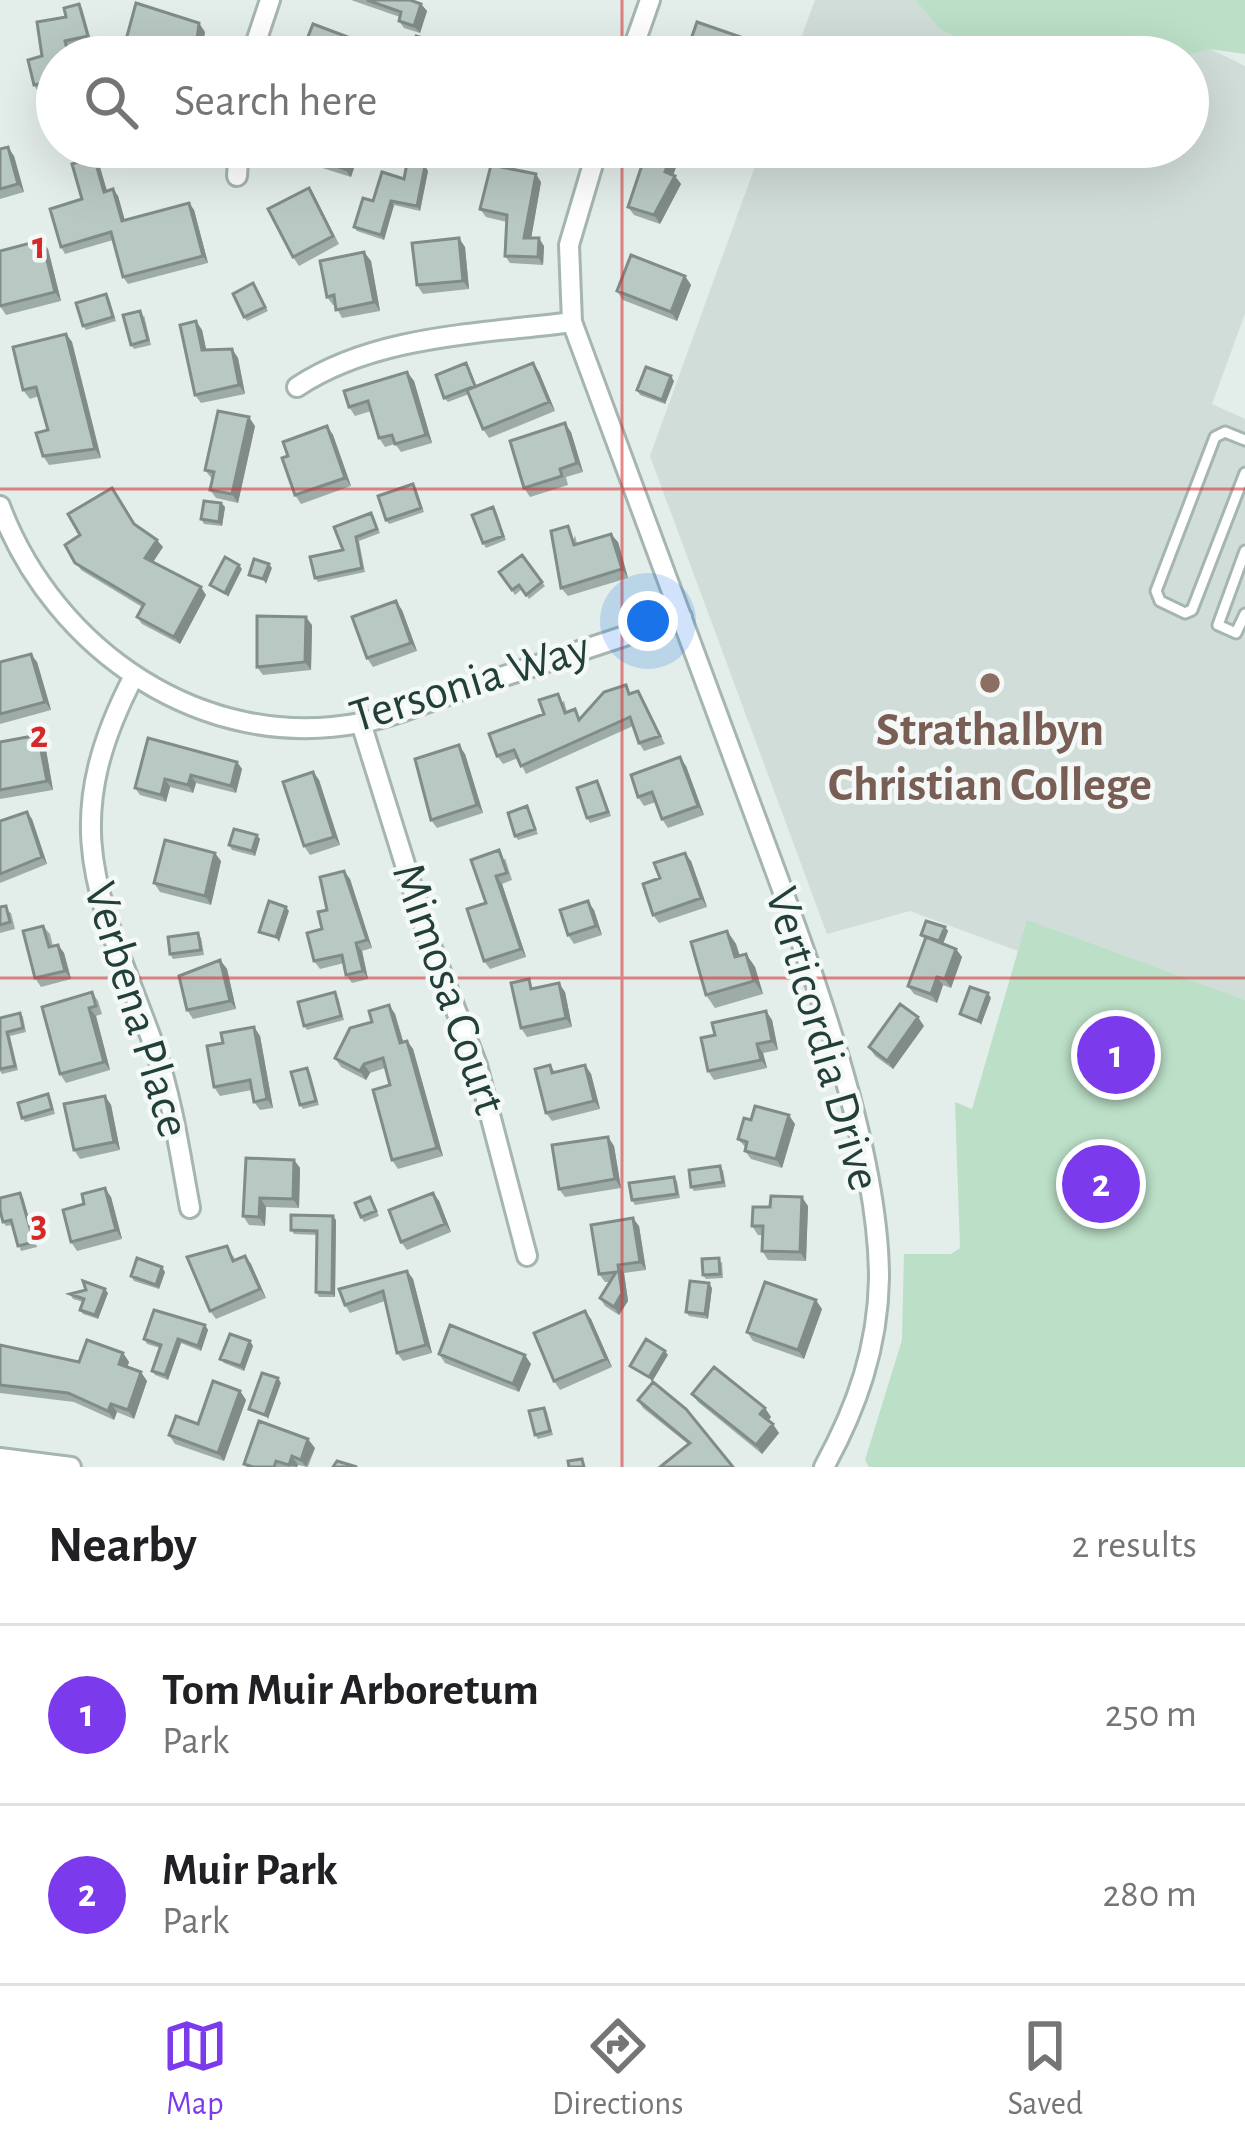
<!DOCTYPE html>
<style>
:root{--surface:#fff;--page:#f6f6f6;--text:#202124;--muted:#757577;--line:#e0e0e0;--accent:#7c3aed}
body{margin:0;font-family:"Alegreya Sans",sans-serif;background:var(--page);color:var(--text)}
.you{position:absolute;left:648px;top:621px;width:42px;height:42px;margin:-30px;border:9px solid #fff;border-radius:50%;background:#1a73e8;box-shadow:0 0 0 18px #1a73e833}
.badge{display:grid;place-items:center;width:78px;height:78px;border-radius:50%;background:var(--accent);color:#fff;font-size:39px;font-weight:700}
.pin{position:absolute;translate:-50% -50%;border:6px solid #fff;box-shadow:0 3px 12px #0006}
.list{margin:0;padding:0;list-style:none}
h2{display:flex;justify-content:space-between;align-items:center;height:156px;margin:0;padding:0 48px;font-size:51px}
h2 small{font-size:39px;font-weight:400;color:var(--muted)}
.list li{display:grid;grid-template-columns:78px 1fr auto;gap:36px;align-items:center;box-sizing:border-box;height:180px;padding:0 48px;border-top:3px solid var(--line)}
.list b{display:block;font-size:45px;white-space:nowrap}
.list p{margin:0;font-size:39px;white-space:nowrap;color:var(--muted)}
.list em{font-size:39px;font-style:normal;color:var(--muted)}
.icon{flex:none;width:66px;height:66px;fill:none;stroke:currentColor;stroke-width:2;stroke-linecap:round;stroke-linejoin:round}
.map{position:relative;flex:none;width:1245px;height:1467px;overflow:hidden}
.search{position:absolute;background:var(--surface);box-shadow:0 12px 48px #0002;left:36px;right:36px;top:36px;height:132px;display:flex;align-items:center;gap:30px;box-sizing:border-box;padding:0 42px;border-radius:66px;color:var(--muted);font-size:45px}
.sheet{height:516px;background:var(--surface)}
nav{display:flex;justify-content:space-around;align-items:center;box-sizing:border-box;height:168px;border-top:3px solid var(--line);background:var(--surface);font-size:33px;color:var(--muted)}
nav a{display:grid;justify-items:center;gap:6px}
nav .on{color:var(--accent)}
.map>svg:first-child{display:block}
.built{fill:#d1ddd8}
.green{fill:#bbdfc7}
.lines{fill:none;stroke-linecap:round;stroke-linejoin:round}
.lane-casing{stroke:#a5b5b1;stroke-width:15}
.street-casing{stroke:#a5b5b1;stroke-width:24}
.lane{stroke:#fff;stroke-width:9}
.street{stroke:#fff;stroke-width:18}
.wall{fill:#9eaca8}
.shaded-wall{fill:#818c88}
.building{fill:#b8c8c3;stroke:#818c88;stroke-width:3}
.grid{fill:none;stroke:#d62828;stroke-width:3;stroke-opacity:0.55}
.education-dot{fill:#8d6e63;stroke:#f4f9f7;stroke-width:4.5}
.labels{text-anchor:middle;dominant-baseline:central;stroke-width:9;stroke-linejoin:round;paint-order:stroke}
.street-label{font-size:48px;fill:#223f39;stroke:#f4f9f7}
.education-label{font-size:48px;font-weight:bold;fill:#785e54;stroke:#f4f9f7}
.grid-label{font-size:39px;text-anchor:middle;font-weight:bold;fill:#d62828;stroke:#f4f9f7;stroke-width:9;stroke-linejoin:round;paint-order:stroke}
</style>
<div class="map">
<svg width="1245" height="1467" viewBox="0 0 1245 1467">
<rect width="100%" height="100%" fill="#e3ede9"/>
<path class="built" d="M815,0H915L940,29L992,57H794Z
M1210,49L1245,66V314L1212,404L1245,419V1000L1028,921L1018,951L910,911L827,934L650,456L762,147H1188V57H1183Z"/>
<path class="green" d="M915,0H1245V54L1210,49L1183,57H992L940,29Z
M1027,920L1245,1000V1467H869L865,1460L902,1340L904,1254H951L960,1248L955,1102L972,1109Z"/>
<g class="lines">
<defs>
<path id="lane" d="M1245,440L1225,432L1215,437L1156,591L1160,601L1185,613L1192,610L1245,473
M1245,551L1218,625L1236,633L1245,614"/>
<path id="street" d="M251,57L270,0
M630,57L650,0
M598,147L569,245L572,322C634,489 696,656 758,824C805,951 879,1143 879,1278C878,1347 857,1407 824,1467
M237,176L239,147
M297,387C375,335 481,334 572,322
M0,506C54,650 203,753 360,723C395,717 431,700 465,689C537,665 610,641 682,617
M134,676C54,829 100,898 154,1046C172,1097 180,1154 190,1208
M361,723L428,938L477,1065L527,1256
M0,1458L71,1467"/>
</defs>
<use href="#lane" class="lane-casing"/>
<use href="#street" class="street-casing"/>
<use href="#lane" class="lane"/>
<use href="#street" class="street"/>
</g>
<path class="wall" d="M351,0H410L421,4L427,11L420,33L404,28L399,21L400,17Z
M79,4L82,8L91,40L68,45L57,57V85L37,90L34,85L42,56L66,17Z
M289,147H361L351,177L294,159L288,150Z
M648,147H679L682,151L673,175L681,184L660,224L634,215L628,207Z
M0,149L14,156L24,192L0,199Z
M99,164L107,191L113,189L118,196L125,221L189,203L194,210L208,263L128,284L123,277L113,240L65,254L61,247Z
M428,171L420,211L394,205L384,240L357,231L354,227L373,201L404,179Z
M541,182L531,238L544,246L543,265L510,263L505,256L507,222L486,217L480,209Z
M315,197L339,244L299,266L293,257Z
M465,247L469,289L423,294L417,285Z
M48,249L61,301L6,315L0,306Z
M364,252L371,261L380,311L342,318L335,305H333L327,297Z
M685,276L691,285L677,321L623,300L617,291Z
M253,283L268,311L247,321L244,317Z
M109,298L116,321L86,330L83,326Z
M144,315L151,345L134,349L131,345Z
M196,321L202,330L206,349H232L238,358L245,394L201,403L195,395Z
M66,334L72,342L101,458L49,465L43,456L48,430L39,396L30,399L23,390Z
M533,363L539,372L555,411L489,438L483,429L469,394L448,402L444,398L469,367L476,387Z
M407,372L414,381L432,443L401,452L395,444L385,447L379,438L371,411L355,416L349,407Z
M674,381L665,404L640,395L637,390Z
M255,426L238,503L216,498L210,490L212,479L205,470Z
M327,426L333,435L351,486L301,504L295,495L288,456Z
M571,432L583,472L566,477L568,485L530,497L524,488Z
M416,488L424,512L389,524L386,520Z
M221,503L225,507L222,526L204,524L201,519Z
M496,511L506,540L486,548L483,543Z
M371,513L380,533L359,541L365,572L318,582L315,578L343,550Z
M135,525L163,547L153,562L206,595L180,644L142,624L137,617L142,607L81,570L65,545Z
M575,535L577,544L618,542L628,578L568,596L561,588Z
M522,555L545,586L529,599L522,589L515,595L499,572Z
M402,610L417,651L373,667L367,658Z
M312,625L311,670L263,675L257,667Z
M0,662H37L51,710L0,724Z
M638,691L665,744L644,751L639,743L633,726L526,774L518,758L503,764L497,756L544,714L564,701L567,712L581,718Z
M0,742L45,744L53,790L0,799Z
M465,754L483,813L437,828L431,820Z
M237,762L242,769L236,793L196,783L193,793L170,787L166,802L140,795L135,788Z
M686,766L704,815L668,828L662,819L656,802L644,806L638,797Z
M313,772L319,780L340,845L310,855L304,846Z
M600,785L611,816L590,823L587,818Z
M527,806L538,834L518,840L515,836Z
M27,812L32,819L47,864L0,883V821Z
M260,839L255,856L232,850L229,845Z
M505,858L512,880L502,884L526,957L490,969L484,961L486,903Z
M221,861L211,905L160,892L154,883Z
M691,861L707,907L659,923L653,915L660,878Z
M344,871L350,879L372,948L362,951L368,979L352,983L346,975L344,963L320,969L314,961L327,910Z
M0,907L11,913L15,929L0,933Z
M594,910L602,935L574,944L568,935Z
M43,926L50,934L53,946L58,945L64,953L71,979L41,987L35,978Z
M945,927L948,931L943,944L956,949L962,957L951,988L943,985L937,1003L914,994L908,986L925,939L921,935Z
M727,931L736,944L740,956L746,954L755,967L763,994L715,1008L706,995Z
M201,937L204,955L173,959L170,954Z
M220,960L227,969L236,1009L193,1019L187,1010Z
M535,988L565,992L572,1027L527,1037L521,1028Z
M92,992L98,1001L102,1014L96,1016L110,1070L66,1083L60,1074Z
M338,997L344,1020L307,1030L304,1026Z
M389,1005L395,1014L403,1042L407,1041L413,1049L443,1156L398,1169L392,1160L390,1085L385,1068L370,1073L366,1080L341,1067L335,1058Z
M766,1011L772,1020L778,1050L763,1053L767,1068L714,1080L708,1071L715,1035Z
M20,1013L23,1017L26,1032L10,1036L18,1070L2,1074L0,1071V1018Z
M924,1026L893,1069L875,1056L869,1047Z
M254,1027L260,1036L273,1108L260,1110L254,1102L252,1090L220,1096L214,1087Z
M550,1065L555,1072L585,1065L591,1074L600,1109L552,1121L546,1113Z
M310,1072L319,1105L303,1109L300,1105Z
M105,1096L111,1105L120,1150L80,1159L74,1150Z
M51,1099L55,1114L25,1122L22,1118Z
M751,1120L795,1124L782,1168L751,1159L745,1151L746,1148L738,1139Z
M608,1137L614,1146L621,1188L565,1197L559,1189Z
M294,1160L300,1168L299,1208L266,1207L265,1226L249,1225L243,1216Z
M723,1170L726,1187L694,1191L691,1187Z
M674,1177L677,1181L680,1198L635,1205L632,1200Z
M433,1193L439,1201L451,1232L407,1250L401,1242Z
M23,1197L37,1247L21,1251L12,1225L6,1226L3,1222Z
M111,1197L122,1239L77,1251L71,1242Z
M370,1197L379,1216L364,1222L361,1217Z
M808,1206L806,1261L768,1260L762,1251L763,1235H758L752,1226L770,1207Z
M336,1220L335,1297H319L316,1292L317,1235L294,1234L291,1230Z
M639,1226L646,1270L624,1273L628,1301L619,1315L605,1306L600,1298L610,1282H605L599,1274Z
M233,1255L235,1260L245,1256L251,1264L266,1298L216,1319L210,1311Z
M722,1262L723,1278L706,1279L703,1275Z
M407,1271L413,1279L432,1353L403,1361L397,1353L385,1301L350,1313L345,1305Z
M165,1272L159,1289L134,1281L131,1276Z
M712,1288L708,1319L689,1316L686,1312Z
M108,1293L98,1319L83,1314L80,1310L83,1302L73,1299L70,1294Z
M822,1309L804,1359L753,1341L747,1332Z
M591,1319L612,1367L560,1390L554,1381Z
M205,1325L208,1330L201,1351L181,1343L168,1380L155,1375L152,1371L160,1348L147,1344L144,1339Z
M250,1341L253,1346L244,1371L224,1363L220,1359Z
M0,1345L79,1362L123,1353L129,1362L127,1367L147,1381L134,1419L117,1412L114,1420L74,1402L0,1393Z
M439,1354L531,1364L519,1392L445,1363Z
M240,1391L246,1400L224,1461L175,1444L169,1435L198,1424Z
M692,1394L765,1408L771,1417L768,1421L779,1433L762,1454L698,1402Z
M638,1400L733,1467L688,1444L643,1408Z
M544,1408L547,1412L553,1435L538,1439L535,1435Z
M315,1448L308,1467L298,1465L297,1467H247L244,1464Z"/>
<path class="shaded-wall" d="M421,4L427,11L420,33L414,26Z
M199,23L205,32L202,57H195Z
M430,40L433,45L429,57H425Z
M752,41L758,49L755,57H746Z
M361,42L367,51L365,57H356Z
M8,147L14,156L24,192L18,184Z
M352,147H361L351,177L345,169Z
M674,147H679L682,151L671,181L665,172Z
M94,157L99,164L109,198L104,192Z
M425,166L428,171L420,211L417,206Z
M536,174L541,182L530,245L524,238Z
M675,176L681,184L660,224L654,215Z
M113,189L118,196L127,228L122,221Z
M391,201L394,205L384,240L381,235Z
M189,203L194,210L208,263L203,256Z
M459,238L465,247L469,289L463,281Z
M539,238L544,246L543,265L538,257Z
M42,240L48,249L61,301L55,292Z
M364,252L371,261L380,311L374,302Z
M685,276L691,285L677,321L671,312Z
M196,321L202,330L208,358L202,350Z
M66,334L72,342L101,458L95,449Z
M232,349L238,358L245,394L239,385Z
M533,363L539,372L555,411L549,402Z
M407,372L414,381L432,443L426,435Z
M671,376L674,381L665,404L662,400Z
M249,417L255,426L238,503L232,494Z
M565,423L571,432L583,472L577,463Z
M327,426L333,435L351,486L345,478Z
M221,503L225,507L222,526L219,522Z
M611,534L618,542L628,578L622,569Z
M157,540L163,547L151,565L145,558Z
M269,564L272,568L266,584L263,579Z
M239,565L242,569L228,597L225,593Z
M201,587L206,595L180,644L174,637Z
M396,601L402,610L417,651L411,643Z
M306,617L312,625L311,670L305,662Z
M31,654L37,662L51,710L45,702Z
M38,735L45,744L53,790L47,781Z
M459,745L465,754L483,813L477,805Z
M680,757L686,766L704,815L698,806Z
M237,762L242,769L236,793L231,786Z
M313,772L319,780L340,845L334,837Z
M191,775L196,783L193,793L188,785Z
M165,779L170,787L166,802L161,795Z
M27,812L32,819L47,864L42,857Z
M257,835L260,839L255,856L252,851Z
M215,853L221,861L211,905L205,896Z
M685,853L691,861L707,907L701,898Z
M344,871L350,879L372,948L367,940Z
M496,876L502,884L526,957L521,949Z
M588,901L594,910L602,935L596,926Z
M286,907L289,911L279,942L276,937Z
M945,927L948,931L942,946L939,941Z
M727,931L736,944L744,970L735,957Z
M356,943L362,951L368,979L363,971Z
M58,945L64,953L71,979L65,971Z
M956,949L962,957L951,988L945,979Z
M746,954L755,967L763,994L754,981Z
M220,960L227,969L236,1009L230,1001Z
M937,977L943,985L937,1003L931,994Z
M559,983L565,992L572,1027L566,1018Z
M988,993L991,998L981,1025L978,1021Z
M389,1005L395,1014L406,1051L400,1043Z
M89,1008L96,1016L110,1070L104,1062Z
M766,1011L772,1020L778,1050L772,1041Z
M918,1017L924,1026L893,1069L887,1061Z
M254,1027L260,1036L273,1108L267,1099Z
M407,1041L413,1049L443,1156L437,1148Z
M757,1044L763,1053L767,1068L761,1060Z
M364,1064L370,1073L366,1080L360,1071Z
M585,1065L591,1074L600,1109L594,1101Z
M105,1096L111,1105L120,1150L114,1142Z
M789,1115L795,1124L782,1168L776,1159Z
M608,1137L614,1146L621,1188L615,1179Z
M294,1160L300,1168L299,1208L293,1199Z
M105,1188L111,1197L122,1239L116,1230Z
M433,1193L439,1201L451,1232L445,1224Z
M802,1197L808,1206L806,1261L800,1252Z
M260,1198L266,1207L265,1226L259,1217Z
M333,1216L336,1220L335,1297L332,1293Z
M633,1218L639,1226L646,1270L640,1262Z
M245,1256L251,1264L266,1298L260,1289Z
M618,1265L624,1273L628,1301L619,1315L614,1307Z
M162,1267L165,1272L159,1289L156,1285Z
M407,1271L413,1279L432,1353L426,1345Z
M709,1283L712,1288L708,1319L705,1314Z
M105,1289L108,1293L98,1319L95,1315Z
M816,1300L822,1309L804,1359L798,1350Z
M585,1311L591,1319L612,1367L606,1359Z
M205,1325L208,1330L201,1351L198,1346Z
M178,1339L181,1343L168,1380L165,1375Z
M250,1341L253,1346L244,1371L241,1366Z
M665,1351L668,1355L652,1382L649,1377Z
M123,1353L129,1362L125,1373L119,1364Z
M525,1355L531,1364L519,1392L513,1384Z
M141,1372L147,1381L134,1419L128,1410Z
M278,1378L281,1383L268,1419L265,1415Z
M240,1391L246,1400L224,1461L218,1453Z
M111,1404L117,1412L114,1420L108,1411Z
M765,1408L771,1417L766,1423L760,1414Z
M773,1424L779,1433L762,1454L756,1445Z
M308,1439L315,1448L306,1467L301,1460Z
M292,1456L298,1465L297,1467L289,1465Z"/>
<path class="building" d="M367,0H410L421,4L414,26L399,21L401,12Z
M136,3L199,23L195,57H147L123,51Z
M79,4L88,36L65,41L69,57H57V80L34,85L28,60L42,56L37,22L66,17L64,8Z
M697,22L752,41L746,57H676L681,42L689,45Z
M313,24L361,42L356,57H300Z
M416,36L430,40L425,57L410,55Z
M8,147L18,184L0,189V149Z
M289,147H352L345,169L288,150Z
M648,147H674L665,172L675,176L654,215L628,207Z
M94,157L104,192L113,189L122,221L189,203L203,256L123,277L111,232L61,247L50,209L82,199L72,164Z
M407,163L425,166L417,206L391,201L381,235L354,227L363,198L373,201L382,172L404,179Z
M491,165L536,174L524,238H539L538,257L505,256L507,215L480,209Z
M309,188L333,236L293,257L268,209Z
M459,238L463,281L417,285L412,243Z
M42,240L55,292L0,306V251Z
M364,252L374,302L336,310L334,295L327,297L320,261Z
M631,255L685,276L671,312L617,291Z
M253,283L265,307L244,317L233,294Z
M106,294L113,317L83,326L76,303Z
M140,311L148,340L131,345L123,315Z
M196,321L202,350L232,349L239,385L195,395L180,325Z
M66,334L95,449L43,456L36,433L48,430L36,387L23,390L13,347Z
M466,363L475,386L444,398L436,375Z
M533,363L549,402L483,429L467,390Z
M646,367L671,376L662,400L637,390Z
M407,372L426,435L395,444L392,435L379,438L368,401L349,407L344,391Z
M218,411L249,417L232,494L210,490L214,472L205,470Z
M565,423L577,463L560,469L562,476L524,488L510,441Z
M327,426L345,478L295,495L282,458L288,456L283,442Z
M413,484L421,508L386,520L378,496Z
M112,488L134,524L157,540L145,558L201,587L174,637L137,617L144,604L75,563L65,545L80,535L68,514Z
M204,501L221,503L219,522L201,519Z
M493,507L503,536L483,543L472,515Z
M371,513L377,529L356,537L362,568L315,578L310,557L343,550L334,527Z
M568,526L574,545L611,534L622,569L561,588L551,531Z
M522,555L542,582L526,595L519,585L512,590L499,572Z
M225,557L239,565L225,593L210,585Z
M254,559L269,564L263,579L249,575Z
M396,601L411,643L367,658L352,617Z
M257,616L306,617L305,662L257,667Z
M31,654L45,702L0,714V662Z
M626,685L629,694L638,691L660,736L639,743L630,717L521,766L514,750L497,756L489,734L544,714L539,700L558,694L565,713L575,709L579,720L604,692Z
M38,735L47,781L0,790V742Z
M148,738L237,762L231,786L191,775L188,785L165,779L161,795L135,788Z
M459,745L477,805L431,820L415,759Z
M680,757L698,806L662,819L652,792L638,797L631,775Z
M313,772L334,837L304,846L283,782Z
M597,781L608,812L587,818L577,788Z
M527,806L535,829L515,836L508,813Z
M27,812L42,857L0,874V821Z
M234,829L257,835L252,851L229,845Z
M165,840L215,853L205,896L154,883Z
M499,850L507,873L496,876L521,949L484,961L467,909L486,903L471,860Z
M685,853L701,898L653,915L643,884L660,878L654,863Z
M344,871L367,940L356,943L363,971L346,975L342,955L314,961L307,933L322,929L318,912L327,910L320,877Z
M269,901L286,907L276,937L259,932Z
M588,901L596,926L568,935L560,910Z
M6,906L10,922L0,925V907Z
M926,921L945,927L939,941L921,935Z
M43,926L49,947L58,945L65,971L35,978L23,931Z
M727,931L735,957L746,954L754,981L706,995L691,942Z
M198,933L201,950L170,954L168,937Z
M926,937L956,949L945,979L937,977L931,994L908,986Z
M220,960L230,1001L187,1010L179,976Z
M529,979L531,989L559,983L566,1018L521,1028L511,983Z
M970,987L988,993L978,1021L960,1014Z
M92,992L96,1006L89,1008L104,1062L60,1074L42,1007Z
M335,992L341,1016L304,1026L298,1002Z
M900,1004L918,1017L887,1061L869,1047Z
M389,1005L400,1043L407,1041L437,1148L392,1160L373,1090L390,1085L383,1058L364,1064L360,1071L335,1058L350,1028L372,1022L369,1011Z
M766,1011L772,1041L757,1044L761,1060L708,1071L701,1038L715,1035L712,1023Z
M20,1013L23,1028L7,1032L15,1066L0,1069V1018Z
M254,1027L267,1099L254,1102L250,1080L214,1087L207,1046L223,1043L221,1033Z
M550,1065L552,1073L585,1065L594,1101L546,1113L535,1069Z
M307,1068L316,1101L300,1105L291,1072Z
M48,1094L52,1109L22,1118L18,1103Z
M105,1096L114,1142L74,1150L64,1104Z
M755,1106L789,1115L776,1159L745,1151L747,1142L738,1139L744,1118L751,1120Z
M608,1137L615,1179L559,1189L552,1145Z
M246,1158L294,1160L293,1199L260,1198L259,1217L243,1216Z
M720,1166L723,1182L691,1187L689,1170Z
M674,1177L677,1194L632,1200L629,1183Z
M105,1188L116,1230L71,1242L63,1210L84,1204L82,1194Z
M20,1193L34,1242L18,1246L11,1220L3,1222L0,1210V1198Z
M433,1193L445,1224L401,1242L389,1210Z
M771,1196L802,1197L800,1252L762,1251L763,1226H752L753,1207H770Z
M370,1197L376,1211L361,1217L355,1203Z
M291,1215L333,1216L332,1293L316,1292L317,1231L291,1230Z
M633,1218L640,1262L618,1265L622,1293L614,1307L600,1298L616,1272L599,1274L591,1225Z
M227,1246L233,1261L245,1256L260,1289L210,1311L187,1257Z
M137,1258L162,1267L156,1285L131,1276Z
M719,1258L720,1274L703,1275L702,1259Z
M407,1271L426,1345L397,1353L383,1291L345,1305L339,1289Z
M83,1281L105,1289L95,1315L80,1310L84,1299L70,1294L86,1290Z
M690,1281L709,1283L705,1314L686,1312Z
M765,1282L816,1300L798,1350L747,1332Z
M154,1310L205,1325L198,1346L178,1339L165,1375L152,1371L161,1345L144,1339Z
M585,1311L606,1359L554,1381L534,1333Z
M450,1325L525,1355L513,1384L439,1354Z
M230,1334L250,1341L241,1366L220,1359Z
M646,1339L665,1351L649,1377L630,1366Z
M87,1340L123,1353L119,1364L141,1372L128,1410L111,1404L108,1411L68,1393L0,1385V1345L79,1362Z
M714,1367L765,1408L760,1414L773,1424L756,1445L692,1394Z
M262,1373L278,1378L265,1415L249,1409Z
M213,1381L240,1391L218,1453L169,1435L176,1416L198,1424Z
M653,1382L686,1409L733,1467H660L690,1443L638,1400Z
M544,1408L550,1431L535,1435L529,1411Z
M259,1421L308,1439L301,1460L292,1456L289,1465L276,1461L274,1467H253L244,1464Z
M582,1459L584,1467H569L568,1461Z
M337,1461L357,1467H333Z"/>
<path class="grid" d="M622,0V57M622,147V1467M0,489H1245M0,978H1245"/>
<circle class="education-dot" cx="990" cy="683" r="12"/>
<g class="labels">
<g class="street-label">
<text transform="translate(470 683) rotate(-17)">Tersonia Way</text>
<text transform="translate(448 989) rotate(71)">Mimosa Court</text>
<text transform="translate(136 1010) rotate(73)">Verbena Place</text>
<text transform="translate(822 1039) rotate(74)">Verticordia Drive</text>
</g>
<g class="education-label">
<text x="990" y="731">Strathalbyn<tspan x="990" dy="55">Christian College</tspan></text>
</g>
</g>
<g class="grid-label">
<text x="39" y="258">1</text>
<text x="39" y="747">2</text>
<text x="39" y="1236">3</text>
</g>
</svg>
<div class="you"></div>
<div class="pin badge" style="left:1116px;top:1055px">1</div>
<div class="pin badge" style="left:1101px;top:1184px">2</div>
<div class="search"><svg class="icon" aria-label="search" viewBox="0 0 24 24"><circle cx="10" cy="10" r="6"/><path d="M15 15l6 6"/></svg>Search here</div>
</div>
<section class="sheet">
<h2>Nearby<small>2 results</small></h2>
<ul class="list">
<li><span class="badge">1</span><div><b>Tom Muir Arboretum</b><p>Park</p></div><em>250 m</em></li>
<li><span class="badge">2</span><div><b>Muir Park</b><p>Park</p></div><em>280 m</em></li>
</ul>
</section>
<nav>
<a class="on"><svg class="icon" aria-label="map" viewBox="0 0 24 24"><path d="M3 6l6-2 6 2 6-2v14l-6 2-6-2-6 2zM9 4v14M15 6v14"/></svg>Map</a>
<a><svg class="icon" aria-label="directions" viewBox="0 0 24 24"><path d="M12 3l9 9-9 9-9-9zM9 14v-3h6M13 9l2 2-2 2"/></svg>Directions</a>
<a><svg class="icon" aria-label="saved" viewBox="0 0 24 24"><path d="M7 4h10v16l-5-4-5 4z"/></svg>Saved</a>
</nav>
